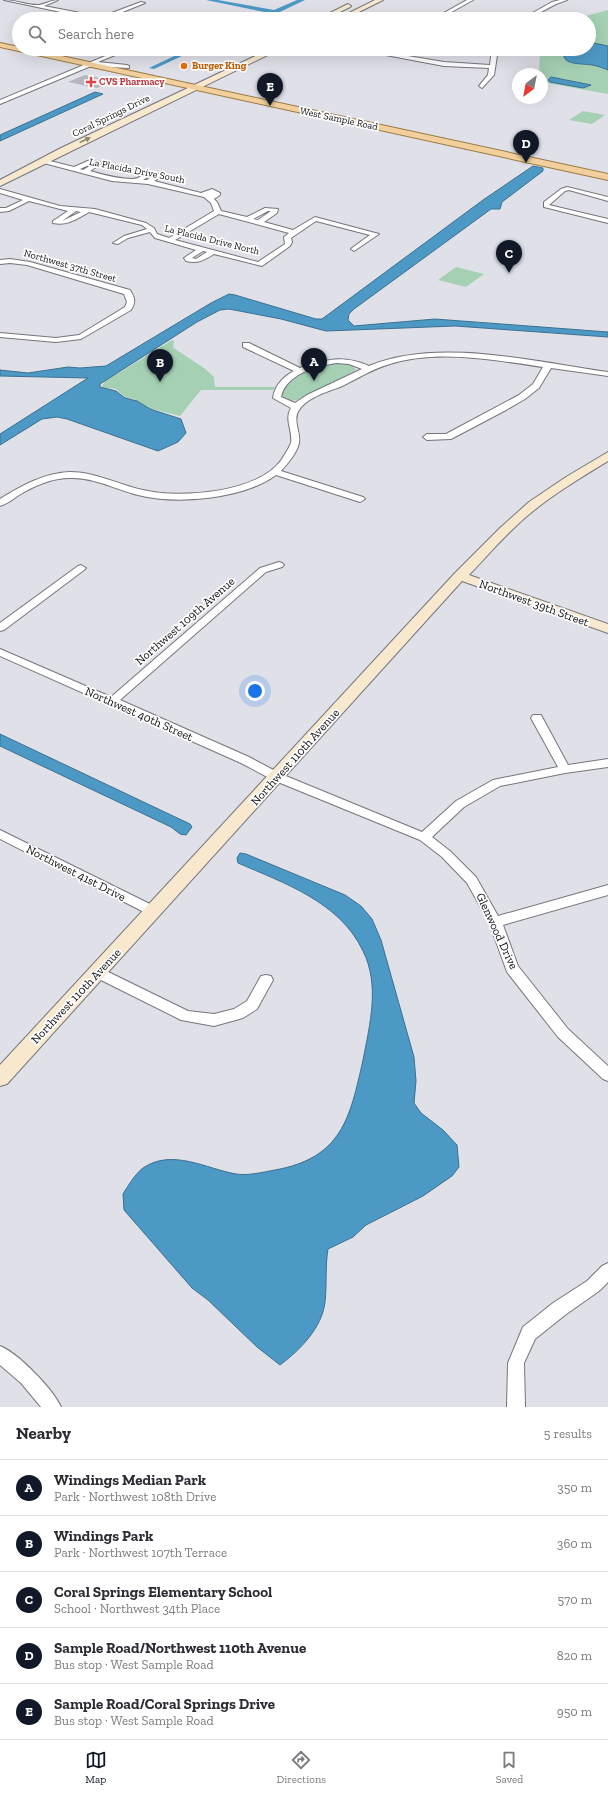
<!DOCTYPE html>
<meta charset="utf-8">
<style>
:root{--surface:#fff;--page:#f2f2f3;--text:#2b2b33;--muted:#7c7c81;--line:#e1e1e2;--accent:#111827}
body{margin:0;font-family:"Zilla Slab",serif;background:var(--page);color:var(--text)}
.compass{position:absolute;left:512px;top:68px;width:36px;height:36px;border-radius:50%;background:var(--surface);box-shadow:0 4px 16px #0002;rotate:212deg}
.you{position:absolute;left:255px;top:691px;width:14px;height:14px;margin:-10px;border:3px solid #fff;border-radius:50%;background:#1a73e8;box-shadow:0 0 0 6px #1a73e833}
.badge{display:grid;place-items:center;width:26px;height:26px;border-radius:50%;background:var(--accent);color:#fff;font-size:13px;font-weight:700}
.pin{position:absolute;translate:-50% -33px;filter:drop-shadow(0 1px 2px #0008)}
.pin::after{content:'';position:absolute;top:21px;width:14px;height:12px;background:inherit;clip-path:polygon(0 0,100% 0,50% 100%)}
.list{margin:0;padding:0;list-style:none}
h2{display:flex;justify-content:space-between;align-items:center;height:52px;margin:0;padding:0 16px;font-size:17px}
h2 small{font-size:13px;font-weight:400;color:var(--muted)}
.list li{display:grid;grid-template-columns:26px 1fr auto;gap:12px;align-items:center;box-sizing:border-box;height:56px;padding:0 16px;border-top:1px solid var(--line)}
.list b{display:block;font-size:15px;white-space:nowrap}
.list p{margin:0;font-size:13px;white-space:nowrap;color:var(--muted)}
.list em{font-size:13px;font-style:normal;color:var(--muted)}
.icon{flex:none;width:22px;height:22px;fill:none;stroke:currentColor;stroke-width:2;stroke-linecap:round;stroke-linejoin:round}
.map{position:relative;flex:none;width:608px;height:1407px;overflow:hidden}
.search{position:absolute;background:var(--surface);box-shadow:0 4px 16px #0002;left:12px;right:12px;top:12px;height:44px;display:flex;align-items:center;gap:10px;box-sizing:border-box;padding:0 14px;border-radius:22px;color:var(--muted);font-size:15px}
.sheet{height:332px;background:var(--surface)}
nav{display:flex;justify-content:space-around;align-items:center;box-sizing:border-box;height:56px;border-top:1px solid var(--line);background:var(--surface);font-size:11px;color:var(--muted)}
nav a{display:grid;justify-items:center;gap:2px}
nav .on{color:var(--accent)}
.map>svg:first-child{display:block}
.green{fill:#a5d0b4}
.water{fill:#4d99c5;stroke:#3b7090}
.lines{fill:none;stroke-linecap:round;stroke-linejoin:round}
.canal{fill:#4d99c5;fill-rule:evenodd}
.building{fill:#b6b6be}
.street-casing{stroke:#75757c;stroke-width:2}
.secondary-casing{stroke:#75757c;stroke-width:2}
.primary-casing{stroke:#9c7942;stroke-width:2}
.street{fill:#fff;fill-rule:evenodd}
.secondary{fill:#f8e8ce;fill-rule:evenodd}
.primary{fill:#f1d09d;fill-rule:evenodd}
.oneway{fill:#90877a}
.food-dot{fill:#e8710a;stroke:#fff;stroke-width:1.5}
.health-dot{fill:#e0444e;stroke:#fff;stroke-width:1.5}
.labels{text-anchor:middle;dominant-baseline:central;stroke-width:3.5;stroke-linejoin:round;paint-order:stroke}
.far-food-label{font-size:10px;font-weight:bold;fill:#c56008;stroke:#fff;text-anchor:start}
.far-health-label{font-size:10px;font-weight:bold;fill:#be3a42;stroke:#fff;text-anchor:start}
.far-street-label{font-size:10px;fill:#101013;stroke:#fff}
.street-label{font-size:12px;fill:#101013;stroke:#fff}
</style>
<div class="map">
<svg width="608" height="1407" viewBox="0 0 608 1407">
<rect width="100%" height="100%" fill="#dfe0e8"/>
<path class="green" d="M608,10V94L542,82V74H539L540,52L542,49H589V19H575Z
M583,111L605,115L592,124L569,120Z
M456,267L484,274L466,287L438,280Z
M172,340L174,341L173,347L175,349L204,368L214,377L215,387H276L273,390H201L180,416L153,409L150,410L134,399L126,398L116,389L104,388L102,386L107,378L119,373Z
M336,363L351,364L356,370L302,399L291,401L282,397C281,376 321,366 336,363Z"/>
<path class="water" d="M589,42L608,46V70C603,68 598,66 592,65C581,63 558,66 565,49H589Z
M551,77L591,85L583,88L550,82L548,80Z
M95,92L103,94L0,141V135Z
M533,166L543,168V171L502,202L500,209H491L354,309L349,314L348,320L354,326L435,319L608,332V337L455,326L326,331L281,319L229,309L220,310L197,322L100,384V387L116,391L125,398L137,401L150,409L181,419L186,433L178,442L158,451L67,419L57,417L42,419L0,445V434L88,378L0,376V370L28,373L68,367L80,368L106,366L211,303L229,294L235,295L316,319H322L483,200Z
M0,734L190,824L192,827L186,835L180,834L171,827L0,746Z
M240,853L246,854L345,895L361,906L372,919L381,940L414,1057L416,1081L414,1103L421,1113L443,1130L457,1145L459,1167L452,1176L423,1196L366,1225L353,1237L328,1249C325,1267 327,1285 325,1302C322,1328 300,1350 280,1365L257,1347L208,1300L192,1288L124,1210L123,1194C128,1186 135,1174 143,1168C172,1148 207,1169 236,1174C249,1176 263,1172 275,1170C342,1158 350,1118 363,1060C370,1024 380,985 363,951C340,902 284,883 238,863L237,858Z"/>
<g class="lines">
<path class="canal" d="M206,0H218L274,10L297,0H305L265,19H257L269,13Z
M189,49H197L154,69L149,68Z"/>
</g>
<path class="building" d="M85,75L114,81L97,88L68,82Z"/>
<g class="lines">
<defs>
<path id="street" d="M4,0C14,0 30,6 39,5C46,4 51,0 58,0L44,6L101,17L141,2L145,3L105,19H94Z
M467,0H473L439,19H433Z
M560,0H567L556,4L528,19H522L552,2Z
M207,16L209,18L199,19V18Z
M122,49H130L98,62L127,65L129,66V68L91,66L0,104V100Z
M354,49H366L444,62L490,65L492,49H498L494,75L482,88L479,86L488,75L489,68L444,66Z
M42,159L74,167L90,160L101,162V164L90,171C104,175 118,179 133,179C143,179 142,170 159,174V178L154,181L201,193L212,189L220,193V195L214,199L217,202L221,211L247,217L265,208L278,209L277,213L264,222L293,230L315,217L379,234L354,251L351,249L352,248L370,235L316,221L291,238L292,242L290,246L262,266L214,254C204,260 198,264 186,261L184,258L196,250L155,238L150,232L128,238L118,244L113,243L124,236L147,229L142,225L89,212C77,219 67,226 53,223V221L68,211L29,201L9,211L0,212V208H6L23,200L0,193V189L60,206L95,209L146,223L154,228L157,234L169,238L214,211L211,203L204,197L148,184L112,181L40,162V160ZM91,164H93L83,170L80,169ZM149,176H153L147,180H143ZM76,211L81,212L62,221ZM268,211H271L258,220L253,219ZM219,214L289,233L284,237L285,244L258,262L175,240ZM203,251L207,252L196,259L192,258Z
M567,187L608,197V201L569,190L565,191L549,205L608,219V223L544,207V202L561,189Z
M10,259L30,262L130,290C135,298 136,302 131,310L81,339L56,342L0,337V333L56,338L79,335L125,307L127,302L124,294L27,265L10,263L0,264V260Z
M243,343H249L300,368C325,359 344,355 369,366C437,337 536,362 608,372V376L551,368L539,388L525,399L506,410L451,439L427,440L423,437L427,434H446L519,395L533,384L543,367C494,360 438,349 390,364C372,369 357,379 340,387C326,392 307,398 299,410C292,420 301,432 299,443C297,453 288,463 281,471L363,497L365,499L360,502L276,475C244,499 176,505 138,495C115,489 93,477 70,478C51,478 34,486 19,495C13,499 7,504 0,506V499C21,486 44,473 70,472C96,472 119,485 143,490C180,499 259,493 282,459C285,454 289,448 291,443C293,430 284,420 291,408L273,398C275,385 283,377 294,371L243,347ZM337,363L349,364L362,369L307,395L295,403L281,397C286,374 316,366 337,363Z
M279,562L282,563L284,565L282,567L266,572L120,700L249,757L281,774L422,832L456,801L493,780L558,767L531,718L533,715H541L568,765L608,759V767L565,773L500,786L464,807L432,837L450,851L476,877L498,916L608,885V895L503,925L518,966L568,1029L608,1066V1081L603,1079L558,1037L507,972L489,922L467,883L442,857L420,840L273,780L241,763L0,656V649L111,697L260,568Z
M81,565L86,568L84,570L4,630L0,631V623L78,566Z
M0,830L158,908L159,911L158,914L153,916L148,914L0,839Z
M98,967L188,1011L214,1014L234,1009L247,1001L261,976L266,975L271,976L273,980L257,1009L243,1018L214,1026L181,1020L93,976L91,972L93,968Z
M608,1263V1282L599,1291L565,1315L535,1339L524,1363L525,1407H507L508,1363L523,1327L553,1303L587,1281L602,1266Z
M0,1346C18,1353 53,1389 61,1407H41L21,1383L0,1365Z"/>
<path id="secondary" d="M375,0H383L345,19H337Z
M348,4L351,6L350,7L326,19H318Z
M270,49H280L0,186V180L61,148Z
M608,452V461C580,478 552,495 527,516C506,534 488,555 469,575L608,624V633L462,581L7,1084L0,1086V1065L455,573L500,528L529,502L566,477Z"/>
<path id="primary" d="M0,43L19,47V49H29L608,174V180L0,47Z"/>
</defs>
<use href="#street" class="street-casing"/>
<use href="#secondary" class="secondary-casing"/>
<use href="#primary" class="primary-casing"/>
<use href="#street" class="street"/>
<use href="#secondary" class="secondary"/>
<use href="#primary" class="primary"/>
</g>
<defs><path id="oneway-solid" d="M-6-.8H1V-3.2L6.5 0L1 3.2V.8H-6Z"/></defs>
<use class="oneway" href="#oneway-solid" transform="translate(85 140) rotate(-25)"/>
<circle class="food-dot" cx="184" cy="66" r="4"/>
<path class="health-dot" d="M89 76h4v4h4v4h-4v4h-4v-4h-4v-4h4z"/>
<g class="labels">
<g class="far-food-label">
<text x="192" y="66">Burger King</text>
</g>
<g class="far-health-label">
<text x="99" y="82">CVS Pharmacy</text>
</g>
<g class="far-street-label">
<text transform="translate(111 116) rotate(-26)">Coral Springs Drive</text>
<text transform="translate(339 119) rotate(12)">West Sample Road</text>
<text transform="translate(137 171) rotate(11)">La Placida Drive South</text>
<text transform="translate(212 240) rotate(14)">La Placida Drive North</text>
<text transform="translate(70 266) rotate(16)">Northwest 37th Street</text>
</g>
<g class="street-label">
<text transform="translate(534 603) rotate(20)">Northwest 39th Street</text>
<text transform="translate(185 621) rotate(-41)">Northwest 109th Avenue</text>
<text transform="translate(139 714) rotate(24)">Northwest 40th Street</text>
<text transform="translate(295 757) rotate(-48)">Northwest 110th Avenue</text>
<text transform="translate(76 873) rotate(27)">Northwest 41st Drive</text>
<text transform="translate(497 931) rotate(65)">Glenwood Drive</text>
<text transform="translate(76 996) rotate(-47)">Northwest 110th Avenue</text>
</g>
</g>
</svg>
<svg class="compass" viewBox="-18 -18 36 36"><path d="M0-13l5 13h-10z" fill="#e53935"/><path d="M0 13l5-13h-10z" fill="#7c7c81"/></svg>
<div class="you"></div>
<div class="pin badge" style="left:314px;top:381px">A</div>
<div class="pin badge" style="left:160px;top:382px">B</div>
<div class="pin badge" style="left:509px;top:273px">C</div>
<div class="pin badge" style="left:526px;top:163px">D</div>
<div class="pin badge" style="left:270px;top:106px">E</div>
<div class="search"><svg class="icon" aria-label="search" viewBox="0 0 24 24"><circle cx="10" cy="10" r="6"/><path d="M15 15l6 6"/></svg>Search here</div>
</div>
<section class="sheet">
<h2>Nearby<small>5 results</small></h2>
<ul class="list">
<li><span class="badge">A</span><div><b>Windings Median Park</b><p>Park · Northwest 108th Drive</p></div><em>350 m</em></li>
<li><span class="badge">B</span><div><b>Windings Park</b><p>Park · Northwest 107th Terrace</p></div><em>360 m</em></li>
<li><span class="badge">C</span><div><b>Coral Springs Elementary School</b><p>School · Northwest 34th Place</p></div><em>570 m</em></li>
<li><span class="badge">D</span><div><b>Sample Road/Northwest 110th Avenue</b><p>Bus stop · West Sample Road</p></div><em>820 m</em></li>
<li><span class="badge">E</span><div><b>Sample Road/Coral Springs Drive</b><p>Bus stop · West Sample Road</p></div><em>950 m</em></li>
</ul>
</section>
<nav>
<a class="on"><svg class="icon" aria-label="map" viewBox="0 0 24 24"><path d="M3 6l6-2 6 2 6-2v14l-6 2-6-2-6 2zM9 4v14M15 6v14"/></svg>Map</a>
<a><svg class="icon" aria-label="directions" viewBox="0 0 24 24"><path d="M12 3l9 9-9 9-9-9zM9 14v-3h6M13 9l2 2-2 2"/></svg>Directions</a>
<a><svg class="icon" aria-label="saved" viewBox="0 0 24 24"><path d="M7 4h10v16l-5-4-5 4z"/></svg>Saved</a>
</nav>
